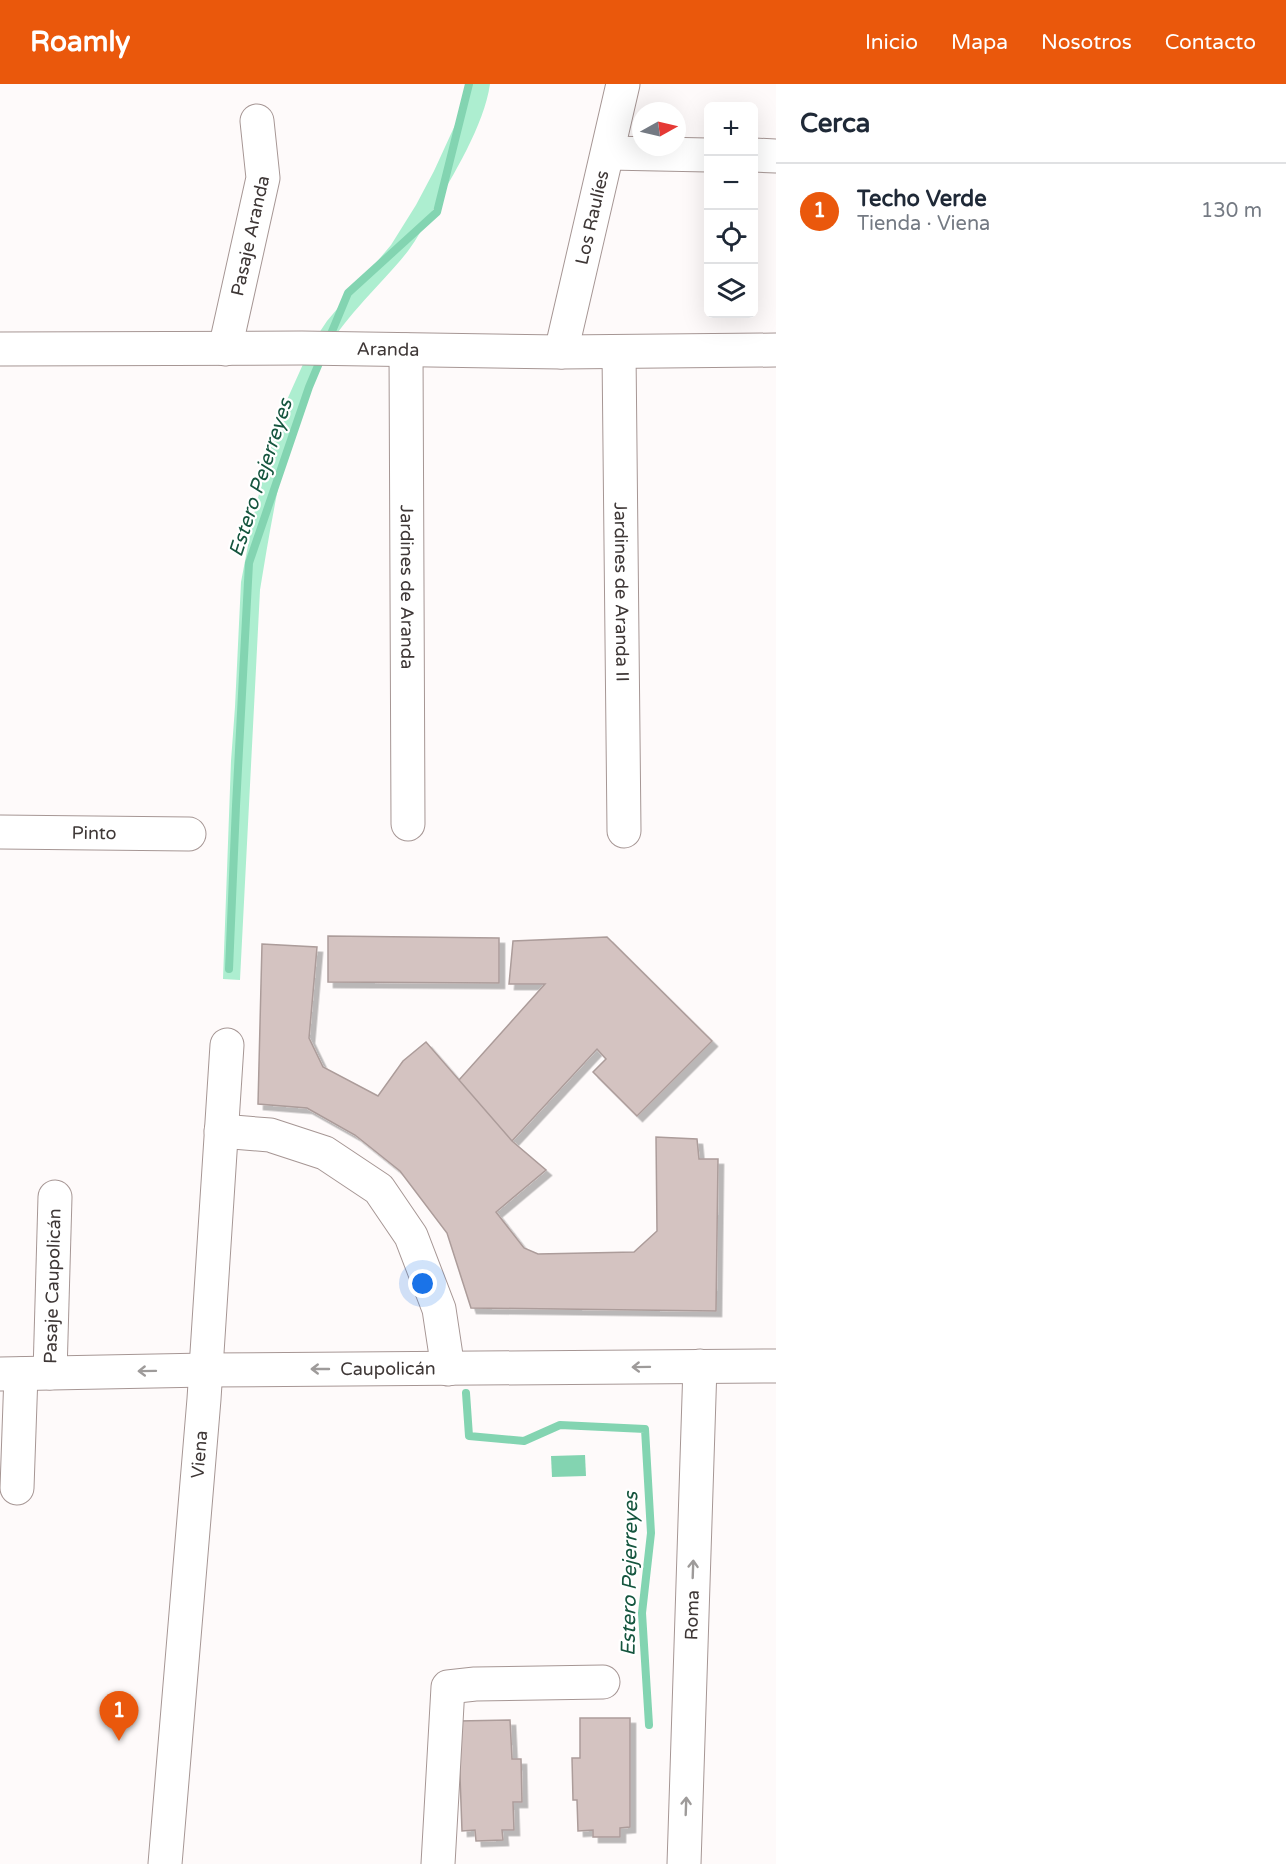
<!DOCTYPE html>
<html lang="es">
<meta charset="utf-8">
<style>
:root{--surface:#fff;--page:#f6f6f7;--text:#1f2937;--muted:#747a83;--line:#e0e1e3;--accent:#ea580c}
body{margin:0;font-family:"Varela Round",sans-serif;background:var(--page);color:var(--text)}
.controls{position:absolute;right:18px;top:18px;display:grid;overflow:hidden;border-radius:9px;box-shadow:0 6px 24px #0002}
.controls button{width:54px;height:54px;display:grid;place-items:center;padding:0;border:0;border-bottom:2px solid var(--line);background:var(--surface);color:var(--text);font:30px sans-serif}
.compass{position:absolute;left:632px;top:18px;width:54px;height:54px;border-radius:50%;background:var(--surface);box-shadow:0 6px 24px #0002;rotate:82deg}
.you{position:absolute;left:423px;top:1200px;width:21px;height:21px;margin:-15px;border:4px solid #fff;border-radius:50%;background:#1a73e8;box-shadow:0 0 0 9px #1a73e833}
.badge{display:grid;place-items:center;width:39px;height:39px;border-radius:50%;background:var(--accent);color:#fff;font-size:20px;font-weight:700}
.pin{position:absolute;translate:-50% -50px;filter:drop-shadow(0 2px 3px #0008)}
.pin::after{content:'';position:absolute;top:32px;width:21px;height:18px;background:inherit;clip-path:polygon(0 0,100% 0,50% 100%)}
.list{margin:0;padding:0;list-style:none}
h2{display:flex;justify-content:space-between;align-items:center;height:78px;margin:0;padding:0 24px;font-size:26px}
h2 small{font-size:20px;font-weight:400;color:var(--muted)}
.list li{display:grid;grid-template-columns:39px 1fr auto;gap:18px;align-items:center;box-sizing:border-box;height:96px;padding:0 24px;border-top:2px solid var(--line)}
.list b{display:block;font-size:22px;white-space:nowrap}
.list p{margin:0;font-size:20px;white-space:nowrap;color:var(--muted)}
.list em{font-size:20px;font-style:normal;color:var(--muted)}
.icon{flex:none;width:33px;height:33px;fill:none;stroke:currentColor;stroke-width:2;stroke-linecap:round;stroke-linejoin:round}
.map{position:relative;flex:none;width:776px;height:1780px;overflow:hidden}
header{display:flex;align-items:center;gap:36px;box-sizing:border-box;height:84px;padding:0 30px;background:var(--accent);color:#fff}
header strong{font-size:28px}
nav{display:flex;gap:33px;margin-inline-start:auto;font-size:21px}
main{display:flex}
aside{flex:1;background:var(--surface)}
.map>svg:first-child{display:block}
.green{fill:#adeed0}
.water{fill:#83d4b1}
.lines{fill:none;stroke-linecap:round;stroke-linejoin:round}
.stream{stroke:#83d4b1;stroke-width:8}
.building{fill:#d4c3c1;stroke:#ac9c9a;stroke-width:1.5;filter:url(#shadow)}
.minor-casing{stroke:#a69694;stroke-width:35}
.minor{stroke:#fff;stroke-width:33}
.oneway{stroke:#9e9b9a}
.labels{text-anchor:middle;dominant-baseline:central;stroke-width:4.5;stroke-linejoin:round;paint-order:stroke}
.street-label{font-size:18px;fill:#3e3736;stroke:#fff}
.water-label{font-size:20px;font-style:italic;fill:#15553e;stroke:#fff}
</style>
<header>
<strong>Roamly</strong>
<nav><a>Inicio</a><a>Mapa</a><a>Nosotros</a><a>Contacto</a></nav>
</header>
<main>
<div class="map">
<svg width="776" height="1780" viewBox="0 0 776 1780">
<defs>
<filter id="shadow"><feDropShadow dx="5.5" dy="5.5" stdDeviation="0" flood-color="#0004"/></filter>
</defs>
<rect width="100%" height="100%" fill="#fefafa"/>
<path class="green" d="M469,0H490C484,42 453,91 432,128C424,141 417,155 408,167C382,200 348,229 327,265C287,333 273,428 260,506L240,896L223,895L231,677L235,623L241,498L254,430L277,338L313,258L327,237L391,161L416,121L434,87L461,28Z"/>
<path class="water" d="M585,1371L586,1392L552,1393L551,1372Z"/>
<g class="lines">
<path class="stream" d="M328,257L348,209L437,128L469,0
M229,885L236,722L249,479L309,303L322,272
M466,1309L469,1352L524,1357L560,1341L645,1345L651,1449L642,1529L649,1641"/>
</g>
<path class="building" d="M328,852L499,854V899L328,898Z
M607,853L712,957L637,1032L593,988L606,975L597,965L512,1057L459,996L545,900H509L513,857Z
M262,860L317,863L309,954L323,983L378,1012L403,977L426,958L512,1057L546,1086L496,1128L524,1164L538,1170L634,1168L657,1147L656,1053L697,1055L699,1075H718L716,1227L471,1224L447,1149L400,1087L355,1051L307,1024L258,1020Z
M580,1634H630V1743L620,1744V1753H593V1746L578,1747L577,1716H573L572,1674H580Z
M510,1636L512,1675H521L522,1718H513L514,1746H502L503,1756L476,1757L475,1746L462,1747L458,1637Z"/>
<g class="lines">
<defs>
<g id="minor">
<path d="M608,69L708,71"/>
<path d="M754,71L776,72"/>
<path id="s1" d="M0,265L302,264L561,268L776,266"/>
<path id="s2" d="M225,265L263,94L257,37"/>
<path id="s3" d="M406,266L408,740"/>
<path id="s4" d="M561,268L623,0"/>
<path id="s5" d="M619,268L624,747"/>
<path id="s6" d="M0,748L189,750"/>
<path d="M221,1047L270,1051L325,1069L379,1105L411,1152L439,1225L448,1285"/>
<path id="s7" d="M50,1289L55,1113"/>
<path id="s8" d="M0,1290L206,1286L776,1282"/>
<path d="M17,1404L21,1290"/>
<path id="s9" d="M165,1780L204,1315L227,961"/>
<path d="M438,1780L448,1603L475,1600L603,1598"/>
<path id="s10" d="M684,1780L700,1282"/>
</g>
</defs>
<use href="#minor" class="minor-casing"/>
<use href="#minor" class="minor"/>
</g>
<defs><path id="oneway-shaft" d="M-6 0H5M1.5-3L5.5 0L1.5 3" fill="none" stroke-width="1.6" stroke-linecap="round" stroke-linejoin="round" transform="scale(1.5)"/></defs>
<g class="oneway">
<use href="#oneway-shaft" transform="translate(641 1283) rotate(179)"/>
<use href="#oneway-shaft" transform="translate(320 1285) rotate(180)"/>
<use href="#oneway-shaft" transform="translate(147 1287) rotate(179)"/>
<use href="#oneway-shaft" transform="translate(693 1485) rotate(-88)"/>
<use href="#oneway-shaft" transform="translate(686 1722) rotate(-88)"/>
</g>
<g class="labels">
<g class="street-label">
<text stroke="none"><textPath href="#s4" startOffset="138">Los Raulíes</textPath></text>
<text stroke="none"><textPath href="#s2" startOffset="116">Pasaje Aranda</textPath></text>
<text stroke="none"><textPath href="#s1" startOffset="388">Aranda</textPath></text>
<text stroke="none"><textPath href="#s3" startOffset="237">Jardines de Aranda</textPath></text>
<text stroke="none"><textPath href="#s5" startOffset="240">Jardines de Aranda II</textPath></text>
<text stroke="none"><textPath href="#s6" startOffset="94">Pinto</textPath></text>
<text stroke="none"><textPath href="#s7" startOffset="87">Pasaje Caupolicán</textPath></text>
<text stroke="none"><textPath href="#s8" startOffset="388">Caupolicán</textPath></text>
<text stroke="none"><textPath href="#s9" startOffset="411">Viena</textPath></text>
<text stroke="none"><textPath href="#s10" startOffset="249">Roma</textPath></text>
</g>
<g class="water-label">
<text transform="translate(261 394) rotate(-72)">Estero Pejerreyes</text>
<text transform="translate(630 1490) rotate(-89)">Estero Pejerreyes</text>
</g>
</g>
</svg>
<div class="controls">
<button>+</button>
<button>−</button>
<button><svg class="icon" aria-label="locate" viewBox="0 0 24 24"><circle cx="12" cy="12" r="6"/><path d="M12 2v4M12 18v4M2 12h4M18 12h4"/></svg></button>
<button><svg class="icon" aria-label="layers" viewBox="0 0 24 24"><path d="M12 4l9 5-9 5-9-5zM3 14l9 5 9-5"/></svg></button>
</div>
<svg class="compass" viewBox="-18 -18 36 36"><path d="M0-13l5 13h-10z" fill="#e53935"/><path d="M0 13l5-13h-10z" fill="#747a83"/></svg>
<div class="you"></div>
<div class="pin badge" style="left:119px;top:1657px">1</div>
</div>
<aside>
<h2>Cerca<small></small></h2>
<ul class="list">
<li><span class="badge">1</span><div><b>Techo Verde</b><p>Tienda · Viena</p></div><em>130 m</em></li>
</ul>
</aside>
</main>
